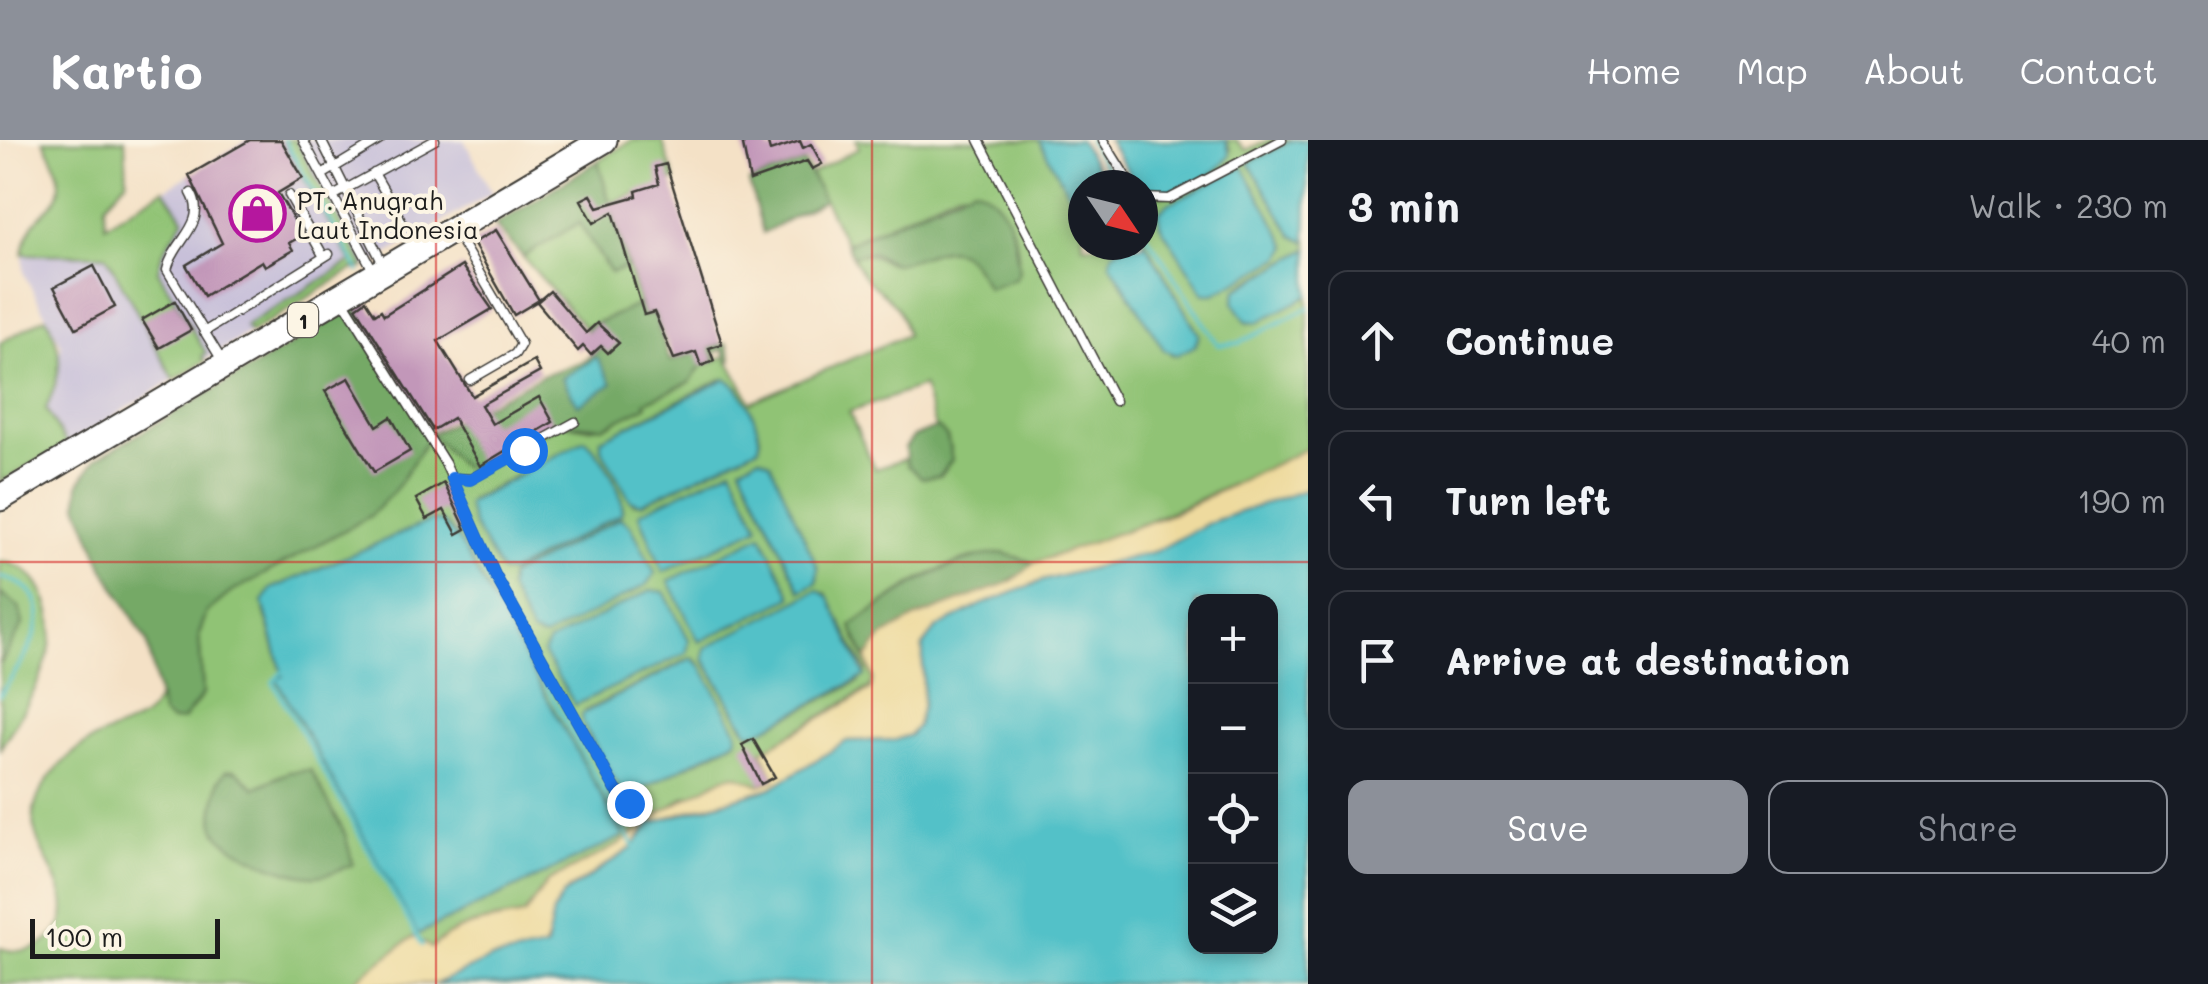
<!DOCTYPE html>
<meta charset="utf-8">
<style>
:root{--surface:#171b24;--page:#20242c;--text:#f1f3f6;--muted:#9ea1a6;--line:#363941;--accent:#8c9099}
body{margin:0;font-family:Mali,sans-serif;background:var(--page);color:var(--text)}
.controls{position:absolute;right:30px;bottom:30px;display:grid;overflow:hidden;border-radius:20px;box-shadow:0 5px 15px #0003}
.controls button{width:90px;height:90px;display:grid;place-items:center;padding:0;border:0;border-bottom:2px solid var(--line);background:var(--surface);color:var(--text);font:50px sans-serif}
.compass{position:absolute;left:1068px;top:30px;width:90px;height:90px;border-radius:50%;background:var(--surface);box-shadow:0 5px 15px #0003;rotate:125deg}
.scale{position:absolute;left:30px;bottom:25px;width:190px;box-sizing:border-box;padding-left:10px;border:5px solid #1c1c1c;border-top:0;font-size:28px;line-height:35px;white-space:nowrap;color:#1c1c1c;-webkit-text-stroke:8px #fcf5e5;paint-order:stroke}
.stop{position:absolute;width:30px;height:30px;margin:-22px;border:8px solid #1a73e8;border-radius:50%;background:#fff}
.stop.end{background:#1a73e8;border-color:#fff;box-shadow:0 2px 10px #0008}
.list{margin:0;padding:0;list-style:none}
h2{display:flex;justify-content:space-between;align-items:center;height:130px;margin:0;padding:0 40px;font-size:42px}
h2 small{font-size:32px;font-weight:400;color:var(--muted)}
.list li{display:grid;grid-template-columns:65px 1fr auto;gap:30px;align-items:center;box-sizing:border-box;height:140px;margin:0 20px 20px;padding:0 20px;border:2px solid var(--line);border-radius:20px}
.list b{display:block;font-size:38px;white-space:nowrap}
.list em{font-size:32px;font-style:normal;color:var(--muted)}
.actions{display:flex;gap:20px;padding:30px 40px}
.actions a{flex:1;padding:22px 0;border:2px solid var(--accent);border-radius:20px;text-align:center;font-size:35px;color:var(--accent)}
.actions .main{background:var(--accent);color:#fff}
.icon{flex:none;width:55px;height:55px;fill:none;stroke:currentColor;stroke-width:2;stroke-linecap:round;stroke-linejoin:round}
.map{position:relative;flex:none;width:1308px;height:844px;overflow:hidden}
header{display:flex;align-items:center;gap:60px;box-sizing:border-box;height:140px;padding:0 50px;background:var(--accent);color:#fff}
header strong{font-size:48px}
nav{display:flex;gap:55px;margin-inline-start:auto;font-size:35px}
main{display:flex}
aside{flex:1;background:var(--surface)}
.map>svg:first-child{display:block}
.industrial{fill:#c7c0d9}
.green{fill:#90c374;stroke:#567048;stroke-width:2.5;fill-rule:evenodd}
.forest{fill:#74a966;stroke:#486241;stroke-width:2.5}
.sand{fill:#eeda9e;stroke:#857b5d;stroke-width:2.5}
.water{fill:#53c1c8;stroke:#386e72;stroke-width:2.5;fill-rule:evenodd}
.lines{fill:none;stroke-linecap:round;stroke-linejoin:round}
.stream{stroke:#53c1c8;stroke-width:4}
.building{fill:#c297b9}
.lane-casing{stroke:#3c3a36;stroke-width:11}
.highway-casing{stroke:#3c3a36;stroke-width:29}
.lane{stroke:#fff;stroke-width:8}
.highway{stroke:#fff;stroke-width:25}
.route{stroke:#1a73e8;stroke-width:12}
.grid{fill:none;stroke:#d62828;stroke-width:2.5;stroke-opacity:0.55}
.labels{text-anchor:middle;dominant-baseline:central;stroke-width:8;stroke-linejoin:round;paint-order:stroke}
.shield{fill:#fcf5e5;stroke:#5f5d58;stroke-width:2.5}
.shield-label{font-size:22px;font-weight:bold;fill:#1c1c1c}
.poi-label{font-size:25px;fill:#1c1c1c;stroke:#fcf5e5;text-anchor:start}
</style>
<header>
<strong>Kartio</strong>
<nav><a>Home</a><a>Map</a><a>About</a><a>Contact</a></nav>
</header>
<main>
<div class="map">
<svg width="1308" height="844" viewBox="0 0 1308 844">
<rect width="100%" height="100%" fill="#fcf5e5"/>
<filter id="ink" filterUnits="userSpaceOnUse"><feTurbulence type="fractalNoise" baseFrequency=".01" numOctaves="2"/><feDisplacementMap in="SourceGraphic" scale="20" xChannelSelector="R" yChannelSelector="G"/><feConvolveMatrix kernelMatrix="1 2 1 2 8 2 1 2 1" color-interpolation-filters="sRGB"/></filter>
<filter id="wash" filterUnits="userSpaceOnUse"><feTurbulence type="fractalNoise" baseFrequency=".0048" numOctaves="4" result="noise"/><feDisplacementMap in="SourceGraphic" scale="40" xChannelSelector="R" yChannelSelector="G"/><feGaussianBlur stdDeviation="2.25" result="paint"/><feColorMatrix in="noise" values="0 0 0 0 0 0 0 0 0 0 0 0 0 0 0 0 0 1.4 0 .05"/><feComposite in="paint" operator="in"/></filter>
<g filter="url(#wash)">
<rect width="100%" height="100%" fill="#f4e1c6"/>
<path class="industrial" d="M247,0H464L492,53L357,132L354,129L67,305L46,269L57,244L61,204L24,134L23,114L105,115V86Z"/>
<path class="green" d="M43,0H125L127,40L105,64V85L164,49L184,79L162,114L158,131L206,213L202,216L205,221L174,240L106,115L23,114C30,54 88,77 43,0Z
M282,0H295L365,127L354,129L250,193L245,186L351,122Z
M632,0H662L675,40L610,63L598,21Z
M856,0H1039L1083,79V105H1124L1113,112L1119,139L1172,215L1194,206L1199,195L1143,99V53L1164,56L1231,10L1226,0H1236L1246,10L1270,0H1293L1250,24L1308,101V109L1240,146L1249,183L1308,156V308C1218,352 1130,392 1034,423C971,394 901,451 851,486L873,538L872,546L762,611L776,638L759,645L747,640L684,657L620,704L547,742L524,775C487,781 460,782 431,808L414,796L350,844H0V808C15,813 30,812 44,803C98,766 24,712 34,670C40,640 72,609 99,597C122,586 150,584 159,555V565L183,580L203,554L199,494L207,472L230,453L370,376L431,294L460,325L473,332L560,283L588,288L611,284L645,262L690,242L701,226L726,216L751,262L907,195C904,186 902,171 895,165C874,143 867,147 852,116C872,110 876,120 894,124C946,112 958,90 987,148L1017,136C1023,104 1008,65 979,49L958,51L846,104L811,34L859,8ZM722,239L738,247L760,296L759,307L642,364L633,363L601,308V299ZM923,246L935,287L947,297L951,311L907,325L905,319L875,329L849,272ZM585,300C600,311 628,356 621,374L503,433L470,360ZM759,317L817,442L801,451L741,326ZM621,378L631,386L654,433C628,479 551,454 509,449L513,434ZM423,384L446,385L459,400L624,696L418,794L277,540L283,536L264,469L271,449ZM826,453L866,531L858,542L757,592L745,589L704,520ZM688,519H695L702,527L735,602L631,654C614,644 578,590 585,571ZM233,629L255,648L281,635L337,677L350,717L272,726L229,703L213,679L219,640Z
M579,82L610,133L628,127L640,164L585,188L523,117Z
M46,177C65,213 62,232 46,269L67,305L0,342V203Z
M0,421C20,424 32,433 42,451C72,504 26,565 0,609V525L23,484L19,467L0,453Z"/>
<path class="forest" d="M598,21L628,127L611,133L579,83L523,117L495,85Z
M804,22L824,60L763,93L749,42Z
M974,47C1011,59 1015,98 1019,132L1014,139L987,148C958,88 945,113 894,124L871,112L852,116L846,104Z
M640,164L644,176L654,173L670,221L727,203L732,220L728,221L723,209L714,213L717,220L701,226L690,242L645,262L647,266L603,287L560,283L473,332L460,325L431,294L395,350L370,376L230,453L207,472L199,494L203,554L183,580L171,581L162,574L147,501L104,429L78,365L79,343L96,319L355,167L432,293L543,235L584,221L601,207L585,188Z
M938,287L947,297L952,320L939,336L922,338L907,325L905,308L913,297Z
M1003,413L1034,423C988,470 908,458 866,519L851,486C897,454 946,418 1003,413Z
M0,453L19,467L23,484L0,525Z
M227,630L237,631L255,648L289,632L311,630L345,694L353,724C341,729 328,736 315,736C291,737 227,712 216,690C211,680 214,668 216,658C218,647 219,638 227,630Z"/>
<path class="sand" d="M1308,308V349L1208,383L1156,411L1033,444L937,488L923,506V562L917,586L910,595L896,600L847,601L771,648L674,675L645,689L632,708L568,750L543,810L490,819L436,844H350L414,796L431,808C460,782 487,782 524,775L547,742L620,704L663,671L725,637L736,635L760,645L775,639L762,611L870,550L873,538L866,519L883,496L915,478L1013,441L1034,423L1174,373Z"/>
<path class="water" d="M1039,0H1080L1108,45H1083V79Z
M1108,0H1226L1230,15C1216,39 1169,57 1143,53V45H1136Z
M1293,0H1308L1306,102L1293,96L1249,23Z
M1243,27L1288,107L1282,117L1214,154H1204L1160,85L1158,73L1166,65Z
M1144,100L1199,195L1194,206L1177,215L1164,210L1110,123L1113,112L1124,105H1143Z
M1308,109V156L1258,182L1246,181L1234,163L1236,150Z
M597,217L612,244L578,265L562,238Z
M726,239C744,247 762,288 759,307L641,364L630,360L601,308V299Z
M585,300C600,311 628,357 621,374L509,433L501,432L473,385L467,364Z
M759,317L770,322L818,428L817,442L801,451L741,326Z
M732,328L759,387L663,432L639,373Z
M1308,349V844H436L490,819L546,808L553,772L563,755L632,708L651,683L771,648L847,601L896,600L910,595L917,586L923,562V506L937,488L981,465L1042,441L1156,411L1208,383ZM1196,462H1270V806H1196Z
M621,378L631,386L655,433L648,444L544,498L532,494L509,449L510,436Z
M432,380L442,382L459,400L624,696L418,794L276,539L283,536L263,462L271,449Z
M762,395L792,457L699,502L669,441Z
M651,450L664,452L689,500L687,513L575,565L543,513L549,502Z
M818,450L829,457L865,536L757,592H748L704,519L705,508Z
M692,518L702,527L737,591V599L636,652H622L583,584L582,574Z"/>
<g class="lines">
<path class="stream" d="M284,0L359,131
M1089,0L1116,45
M1143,89L1218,205L1239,203L1308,168
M470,408L634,706
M0,437C74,453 23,521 0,555
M282,532L273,542L422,805"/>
</g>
<g id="blocks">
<path class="building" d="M250,0H281L303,38L278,53L303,95L289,103L293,110L265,126L262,121L204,156L186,125L222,103L189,35Z
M742,0H767L770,11L800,1L803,8L811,4L822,24L812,29L807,21L750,41Z
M666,24L722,204L709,208L714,221L701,226L696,212L674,219L654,172L644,175L613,72L594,83L581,60L591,55L598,67L637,56L636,51L659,44L655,27Z
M496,90L539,160L514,175L473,103Z
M94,126L115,167L76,188L54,147Z
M462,126L492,169L438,201L472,256L534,221L540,232L481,265L492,284L539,257L553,282L480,326L453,278L433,290L356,167L366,160L375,174L381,170L384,175Z
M550,151L586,193L597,183L619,203L608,213L601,206L591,215L583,206L578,211L537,162Z
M175,161L191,190L159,208L142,180Z
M349,238L377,286L391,277L410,311L374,332L325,251Z
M444,343L466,389L457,394L444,370L427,379L416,359Z
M753,599L775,637L761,644L742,605Z"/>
</g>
</g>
<g filter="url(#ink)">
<use href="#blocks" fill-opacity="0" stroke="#3c3a36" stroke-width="2.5"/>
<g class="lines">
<defs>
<path id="lane" d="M303,0L374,132
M321,0L384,126
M979,0L1115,261
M1103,0L1131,45
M374,33L401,80
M322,35L380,0
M191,53C209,84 173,101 167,130L221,219
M289,55L324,117
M333,56L435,0
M1143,58L1169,59L1282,0
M456,93L521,204L515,214L470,240
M343,160L445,323L495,435L616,650L629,663
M204,192L329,114
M452,338L471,339L575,282"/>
<path id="highway" d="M0,358L604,0"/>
</defs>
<use href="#lane" class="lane-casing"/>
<use href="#highway" class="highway-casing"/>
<use href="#lane" class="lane"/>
<use href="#highway" class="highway"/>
</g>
</g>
<g class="lines" filter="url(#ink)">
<path class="route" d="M524,310L470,340L452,338L495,435L616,650L629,663"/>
</g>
<path class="grid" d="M436,0V844M872,0V844M0,422H1308"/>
<defs>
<symbol id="shop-ring" viewBox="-11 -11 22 22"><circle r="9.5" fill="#fcf5e5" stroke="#b5179e" stroke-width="1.5"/><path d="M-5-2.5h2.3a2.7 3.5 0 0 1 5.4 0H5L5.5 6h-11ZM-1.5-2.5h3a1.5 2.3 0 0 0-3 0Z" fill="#b5179e"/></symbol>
</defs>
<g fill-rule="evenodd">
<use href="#shop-ring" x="226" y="42" width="63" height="63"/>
</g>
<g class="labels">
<rect class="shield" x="288" y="163" width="30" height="34" rx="8"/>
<g class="shield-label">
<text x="303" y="180">1</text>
</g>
<g class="poi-label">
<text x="297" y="60">PT. Anugrah<tspan x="297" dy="29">Laut Indonesia</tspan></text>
</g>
</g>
</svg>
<div class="controls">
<button>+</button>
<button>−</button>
<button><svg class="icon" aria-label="locate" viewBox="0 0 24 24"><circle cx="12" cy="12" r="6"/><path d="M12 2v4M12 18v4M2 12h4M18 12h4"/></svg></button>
<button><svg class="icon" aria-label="layers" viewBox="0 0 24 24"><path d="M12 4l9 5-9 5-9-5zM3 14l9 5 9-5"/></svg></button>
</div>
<svg class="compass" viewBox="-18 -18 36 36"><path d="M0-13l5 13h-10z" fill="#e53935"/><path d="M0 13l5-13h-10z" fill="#9ea1a6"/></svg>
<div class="scale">100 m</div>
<div class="stop" style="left:524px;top:310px"></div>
<div class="stop end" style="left:629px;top:663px"></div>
</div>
<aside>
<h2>3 min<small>Walk · 230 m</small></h2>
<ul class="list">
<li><svg class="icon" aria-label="ahead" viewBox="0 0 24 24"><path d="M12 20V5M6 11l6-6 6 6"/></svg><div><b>Continue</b></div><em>40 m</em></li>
<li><svg class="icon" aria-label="left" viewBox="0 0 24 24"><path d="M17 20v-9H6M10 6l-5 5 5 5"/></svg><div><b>Turn left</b></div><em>190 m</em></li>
<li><svg class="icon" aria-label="arrive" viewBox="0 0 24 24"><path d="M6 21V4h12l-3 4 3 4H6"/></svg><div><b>Arrive at destination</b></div></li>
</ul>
<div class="actions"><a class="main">Save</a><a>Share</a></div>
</aside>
</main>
